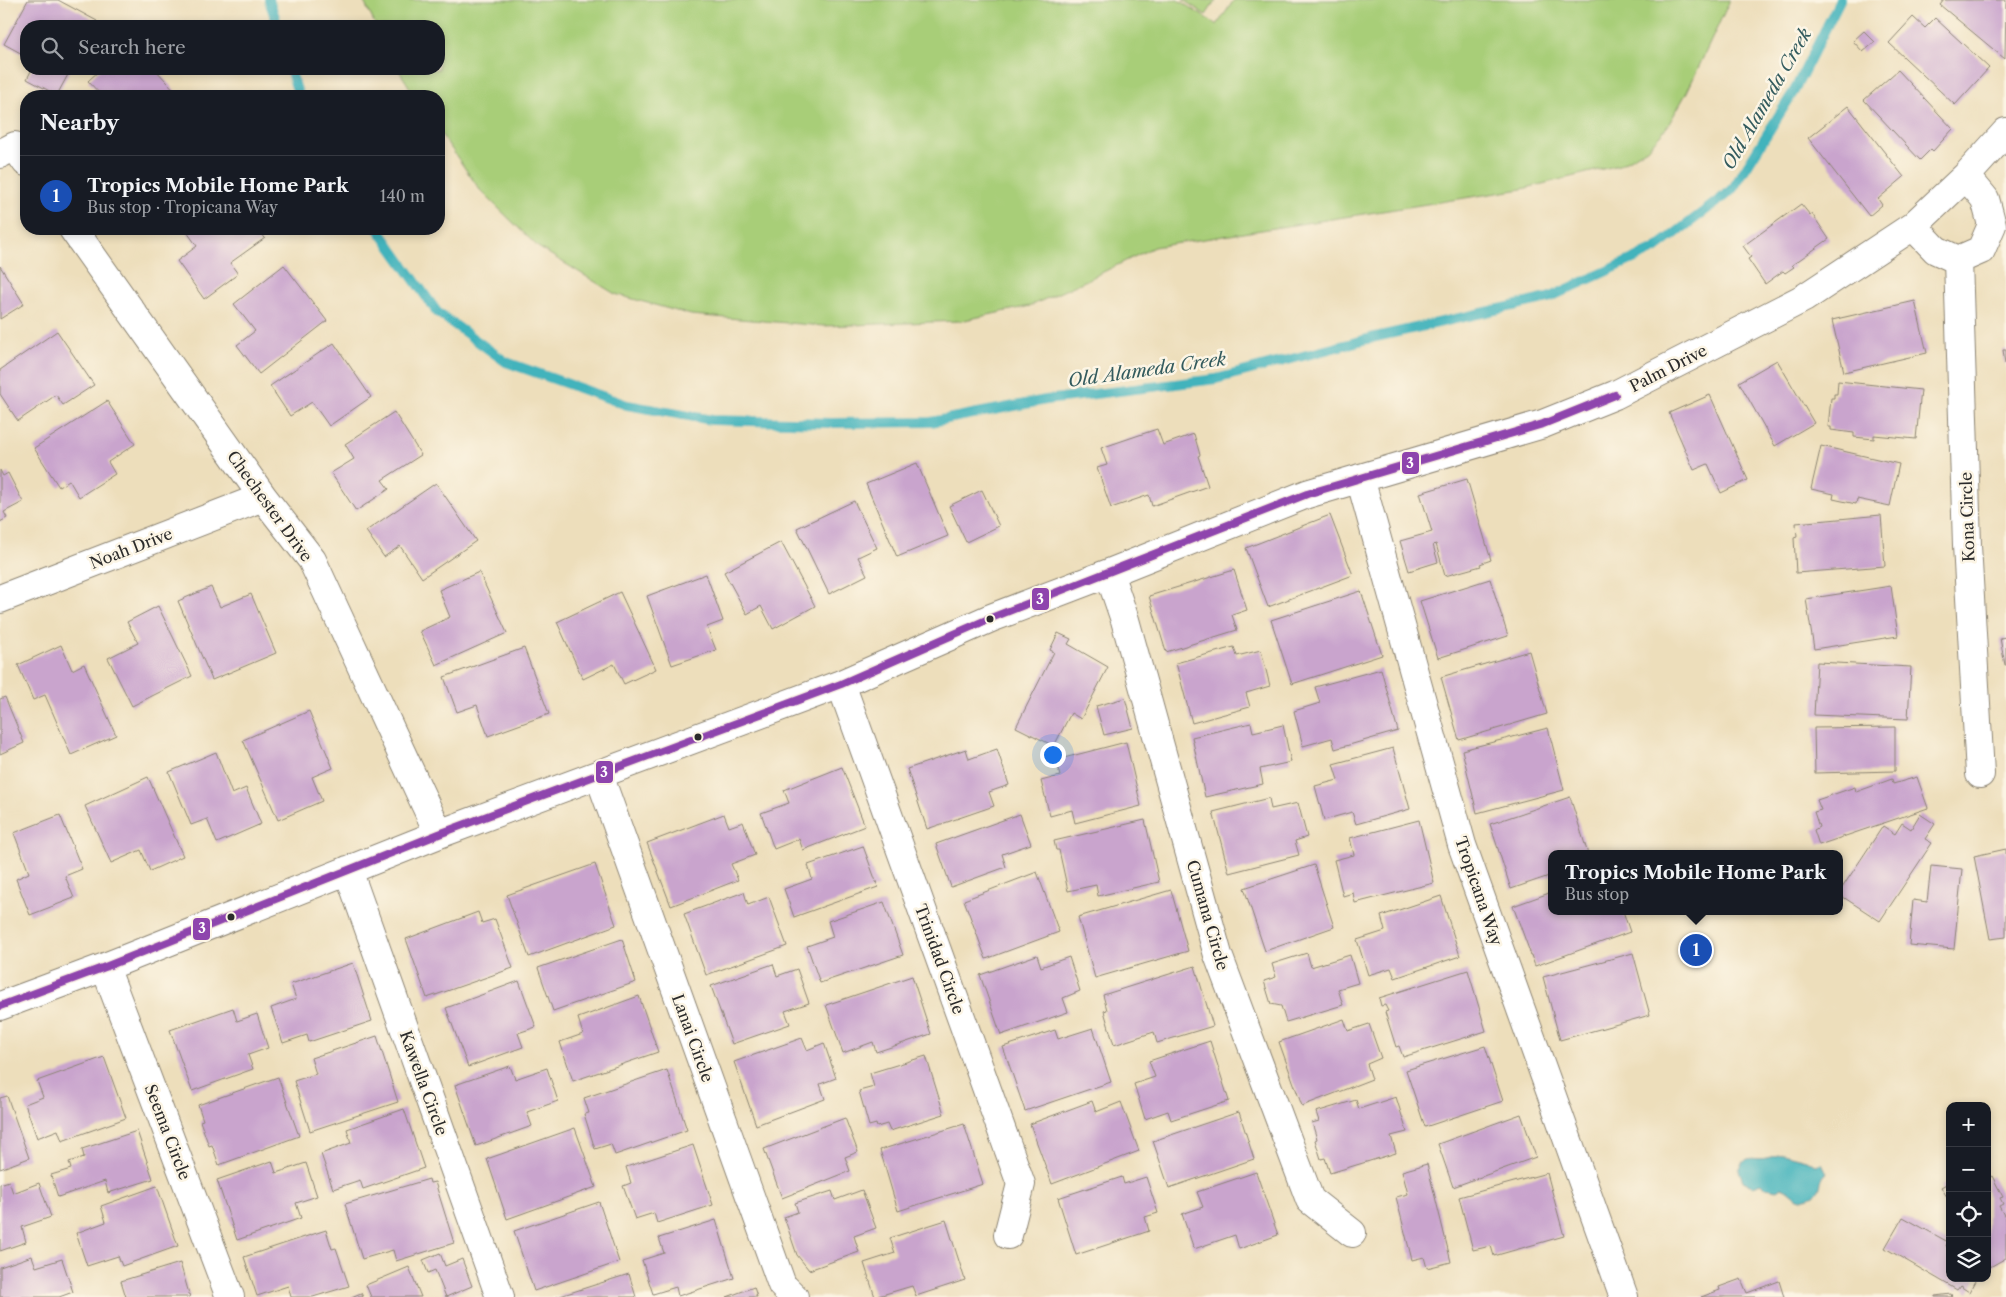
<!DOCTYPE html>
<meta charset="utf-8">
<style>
:root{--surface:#171b24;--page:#20242c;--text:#f1f3f6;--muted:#9ea1a6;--line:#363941;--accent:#1a73e8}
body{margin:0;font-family:"Libre Caslon Text",serif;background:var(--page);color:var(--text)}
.controls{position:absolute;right:15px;bottom:15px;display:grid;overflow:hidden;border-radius:10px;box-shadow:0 2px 8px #0003}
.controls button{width:45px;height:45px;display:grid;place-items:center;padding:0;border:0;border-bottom:1px solid var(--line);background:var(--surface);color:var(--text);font:25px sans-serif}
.you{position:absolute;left:1052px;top:754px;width:18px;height:18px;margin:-12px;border:4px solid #fff;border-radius:50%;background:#1a73e8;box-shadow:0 0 0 8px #1a73e833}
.badge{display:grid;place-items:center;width:32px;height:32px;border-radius:50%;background:var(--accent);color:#fff;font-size:16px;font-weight:700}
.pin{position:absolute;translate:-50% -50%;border:2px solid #fff;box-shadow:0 1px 5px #0006}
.popup{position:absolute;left:1548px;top:850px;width:295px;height:65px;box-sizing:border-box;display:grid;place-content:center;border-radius:10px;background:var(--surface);filter:drop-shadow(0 1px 4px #0005);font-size:16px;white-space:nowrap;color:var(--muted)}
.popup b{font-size:19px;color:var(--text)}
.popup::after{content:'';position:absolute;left:50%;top:100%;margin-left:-10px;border:10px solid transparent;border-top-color:var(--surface)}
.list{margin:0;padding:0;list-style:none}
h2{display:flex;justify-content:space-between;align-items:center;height:65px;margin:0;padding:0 20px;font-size:21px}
h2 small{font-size:16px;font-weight:400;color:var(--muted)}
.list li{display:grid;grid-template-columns:32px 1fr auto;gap:15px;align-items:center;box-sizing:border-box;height:80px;padding:0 20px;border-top:1px solid var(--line)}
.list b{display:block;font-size:19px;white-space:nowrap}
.list p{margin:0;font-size:16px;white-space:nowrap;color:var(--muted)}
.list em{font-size:16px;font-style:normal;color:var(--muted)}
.icon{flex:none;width:28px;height:28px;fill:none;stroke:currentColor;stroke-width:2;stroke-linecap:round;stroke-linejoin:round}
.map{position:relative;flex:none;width:2006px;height:1297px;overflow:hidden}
.search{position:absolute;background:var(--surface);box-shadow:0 2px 8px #0003;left:20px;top:20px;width:425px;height:55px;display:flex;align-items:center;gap:12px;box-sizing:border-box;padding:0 18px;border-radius:20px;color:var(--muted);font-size:19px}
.panel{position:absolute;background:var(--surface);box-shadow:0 2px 8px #0003;left:20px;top:90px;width:425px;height:145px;border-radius:20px}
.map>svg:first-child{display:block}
.green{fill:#a8ce78;stroke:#6a7c52}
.water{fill:#43b3bc;stroke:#376f74}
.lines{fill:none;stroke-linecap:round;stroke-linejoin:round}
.stream{stroke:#43b3bc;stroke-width:10}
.building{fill:#c9a4cd}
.minor-casing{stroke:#8c8473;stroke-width:30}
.minor{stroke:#fff;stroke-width:28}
.bus-1-casing{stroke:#fcf5e5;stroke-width:11}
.bus-1{stroke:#8e44ad;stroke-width:8}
.bus-dot{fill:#2b2b2b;stroke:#fcf5e5;stroke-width:2}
.labels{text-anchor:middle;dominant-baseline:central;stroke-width:5;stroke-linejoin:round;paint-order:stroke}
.street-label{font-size:16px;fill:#2b2b2b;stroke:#fcf5e5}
.water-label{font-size:18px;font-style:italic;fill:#335b5e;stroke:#fcf5e5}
.line-badge{stroke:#fcf5e5;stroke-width:2}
.badge-label{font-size:14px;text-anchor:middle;font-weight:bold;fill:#fff}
</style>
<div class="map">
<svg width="2006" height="1297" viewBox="0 0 2006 1297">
<rect width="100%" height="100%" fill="#fcf5e5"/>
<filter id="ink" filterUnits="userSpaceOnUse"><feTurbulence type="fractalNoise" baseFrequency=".02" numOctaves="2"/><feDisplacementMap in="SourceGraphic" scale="10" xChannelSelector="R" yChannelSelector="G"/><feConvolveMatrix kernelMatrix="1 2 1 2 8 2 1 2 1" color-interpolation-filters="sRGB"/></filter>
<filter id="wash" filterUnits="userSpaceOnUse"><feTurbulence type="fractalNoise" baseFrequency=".0096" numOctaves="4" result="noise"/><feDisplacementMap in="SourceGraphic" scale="20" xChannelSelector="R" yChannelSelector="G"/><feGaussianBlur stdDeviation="1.12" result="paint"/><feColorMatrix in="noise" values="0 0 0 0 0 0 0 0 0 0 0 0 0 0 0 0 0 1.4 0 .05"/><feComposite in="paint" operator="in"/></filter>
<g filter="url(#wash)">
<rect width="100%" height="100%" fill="#eddebb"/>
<path class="green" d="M363,0H1178L1217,25L1234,0H1730L1687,92L1667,127L1647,149L1619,165L1522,189L1154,247L1089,279L1030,306L960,321L824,326L691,315L615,294L538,247L480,190L439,131V96H415L398,69H439V26H376Z
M1183,0H1216L1206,15Z"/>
<path class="water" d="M1783,1154L1806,1160L1815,1165L1822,1163L1827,1173C1815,1182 1828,1195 1801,1199C1793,1197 1789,1189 1781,1187L1777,1190L1766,1188L1762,1183L1753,1186L1743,1181L1739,1170C1747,1152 1753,1161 1767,1158C1772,1157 1777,1155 1783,1154Z"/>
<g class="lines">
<path class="stream" d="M269,0L278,26
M290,69L299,96
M378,229L437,312L506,362L627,405L712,420L831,423L931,422L1046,400L1216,379L1371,338L1548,298L1655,249L1732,190L1794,91L1840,0"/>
</g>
<g id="blocks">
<path class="building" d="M28,0H58L97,21L94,26H26V56L4,44Z
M1944,0H2006L2005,59L1940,5Z
M1913,17L1925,28L1935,18L1989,68L1955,105L1889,43Z
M1864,31L1875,42L1863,52L1853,41Z
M32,69H71L57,95L27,79Z
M101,69H155L179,95L102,96L88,81Z
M1898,70L1953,129L1933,151L1931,149L1920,160L1864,100Z
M1848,106L1904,177L1878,199L1882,205L1869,216L1808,138Z
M1801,204L1810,215L1812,214L1829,239L1792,265L1794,267L1785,273L1783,271L1765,284L1748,259L1751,257L1743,246Z
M191,229H258L265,238L230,263L238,274L204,299L177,261L197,246L187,232Z
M284,265L327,321L259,374L237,345L255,331L234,304Z
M0,266L24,304L0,319Z
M1915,301L1927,353L1844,372L1832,320Z
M57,331L94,385L63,405L56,395L18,421L0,394V370Z
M334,343L371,397L329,426L312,402L290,416L270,386Z
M2003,350H2006V364H2005Z
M1777,360L1814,423L1775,446L1739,382Z
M1838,381L1921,390L1916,439L1874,435V439L1854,437V433L1831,430V427H1828L1831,398H1834V394H1837Z
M1710,395L1748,480L1721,493L1708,464L1694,470L1669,413Z
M107,401L135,444L108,462L115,474L79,497L69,480L59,487L34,448Z
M394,412L421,455L382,480L389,489L356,511L331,473L354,459L345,444Z
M1157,429L1163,445L1194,434L1200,455L1198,456L1208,486L1152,506L1149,495L1111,508L1097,468L1107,465L1101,448Z
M1821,446L1899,464L1890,506L1857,499L1856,504L1833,499L1834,494L1811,489Z
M917,463L948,536L897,557L866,484Z
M0,470L3,476L8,473L23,502L4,512L7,518L0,522Z
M1467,479L1491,560L1480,564L1481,566L1445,576L1436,544L1433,545L1438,562L1409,571L1400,541L1432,532L1420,493Z
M436,483L476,541L422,578L400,546L384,557L366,531Z
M982,490L999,526L966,542L949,506Z
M854,501L877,548L858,557L867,575L829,594L797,528Z
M1330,515L1353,575L1268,607L1246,548Z
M1881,515L1885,566L1796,573L1794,538L1797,537L1796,523Z
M781,542L815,606L773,629L761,606L747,614L724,572Z
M1234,570L1247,610L1232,615L1237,630L1166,652L1149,596Z
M479,572L507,633L436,665L420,631L450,617L439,590Z
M706,574L723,621L707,627L716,650L672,665L647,596Z
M1490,579L1508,636L1438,658L1420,601Z
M1891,586L1898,636L1814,649L1806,599Z
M211,587L220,607L251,594L276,653L212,680L178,601Z
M1361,591L1382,655L1292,684L1271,620Z
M620,592L656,669L624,684L614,664L583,679L557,622Z
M158,606L192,676L132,706L108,658L138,643L127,622Z
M1058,633L1071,639L1068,644L1108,667L1081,719L1071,713L1054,746L1016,727L1054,652L1050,650Z
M2006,637V665H2005L2000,638Z
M61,645L72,670L84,664L116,735L71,755L45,695L33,700L18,665Z
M1234,647L1237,656L1261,650L1270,686L1246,693L1250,707L1192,723L1176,663Z
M524,648L549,714L488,736L477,705L457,712L444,677Z
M1529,651L1547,714L1459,740L1441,677Z
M1817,662L1911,667L1908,719L1814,715Z
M1381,669L1398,731L1335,749L1332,738L1303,746L1294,711L1320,703L1315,687Z
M5,697L24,743L0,754V699Z
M1125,698L1133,728L1104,735L1096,706Z
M309,711L333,768L312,777L322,801L278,820L243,740Z
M1251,723L1253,732L1283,725L1291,762L1260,769L1263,784L1205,797L1192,737Z
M1895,727V771L1815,773L1814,728Z
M1548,728L1564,790L1477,813L1462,750Z
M1126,742L1141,806L1075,823L1072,810L1050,816L1041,781L1060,776L1056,760Z
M1393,748L1410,809L1356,824L1352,812L1324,820L1315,786L1338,780L1333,764Z
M966,749L969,759L997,749L1009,785L989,792L994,806L927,829L907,769Z
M216,752L232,794L246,788L261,824L217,843L207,819L191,825L169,772Z
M842,767L865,826L803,850L799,839L774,849L761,813L789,803L784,790Z
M148,777L183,856L150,871L141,850L111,863L85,806Z
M1917,777L1928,808L1819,845L1814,830L1819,827L1814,812L1821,810L1817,800L1855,787L1856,792L1892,779L1893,784Z
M1570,797L1588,854H1552V875L1511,889L1490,824Z
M1269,798L1271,809L1298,803L1307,837L1295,841L1299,855L1229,873L1213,812Z
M724,814L729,827L743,822L755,855L731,864L738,880L671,906L647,843Z
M1020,814L1031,844L1002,854L1006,867L951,887L936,844Z
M1920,814L1935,824L1925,839L1932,843L1880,921L1840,895V891L1883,826L1895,834L1902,823L1911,829Z
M60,815L82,869L65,876L74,898L30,915L16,879L29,873L14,833Z
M1145,820L1159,882L1098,896L1096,885L1068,891L1059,850H1056L1054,841Z
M1419,820L1434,883L1355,903L1353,893L1343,896L1334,860L1354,855L1350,838Z
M863,846L878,887L794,917L784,889L812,879L808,865Z
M2006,849V937L1990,939L1974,856Z
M595,864L616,925L529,957L507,895Z
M1314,865L1334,927L1265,951L1244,888Z
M1931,866L1962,869L1954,949L1909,945L1913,900L1927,902Z
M1037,872L1059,932L986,959L964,900Z
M1171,890L1188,951L1095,978L1078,917Z
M744,892L748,905L769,897L787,946L706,975L684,914Z
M1552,892V911H1623L1630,932L1535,966L1513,906Z
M1441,896L1460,956L1395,978L1391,968L1368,975L1357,940L1385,931L1381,916Z
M884,902L903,955L820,983L807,946L833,937L828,921Z
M478,912L482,923L495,919L513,968L427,998L406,939Z
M622,939L636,982L553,1011L538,968Z
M1307,953L1311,967L1350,955L1358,983L1338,989L1343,1005L1286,1022L1281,1006L1271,1004L1264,981L1276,977L1272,964Z
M1633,953L1650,1015L1560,1040L1543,977Z
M1037,955L1041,967L1069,957L1080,991L1063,998L1068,1012L1001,1035L980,975Z
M353,963L372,1021L309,1042L307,1035L283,1043L271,1008L296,999L291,984Z
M773,964L777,976L797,969L809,1003L785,1011L790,1024L732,1044L711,986Z
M1195,966L1213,1026L1157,1043L1154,1032L1114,1045L1104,1011L1107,1010L1103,995Z
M1468,970L1486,1031L1403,1057L1399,1046L1396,1047L1385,1012L1388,1011L1385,1005L1381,1006L1379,998Z
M912,976L931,1034L876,1052L873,1042L843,1053L826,1005Z
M519,981L536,1027L518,1033L523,1047L468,1067L446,1008Z
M639,996L658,1052L573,1081L560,1042L583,1034L578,1018Z
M233,1008L237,1021L257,1014L268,1048L248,1055L253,1069L192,1091L170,1030Z
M1344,1019L1348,1031L1369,1024L1381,1058L1367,1064L1372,1079L1302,1106L1279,1042Z
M1093,1028L1111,1082L1025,1111L1003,1047L1055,1030L1058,1039Z
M377,1036L398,1102L310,1131L294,1081L316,1074L311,1058Z
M802,1038L807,1050L824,1043L836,1078L820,1084L825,1099L756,1125L734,1062Z
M1210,1041L1229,1101L1171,1120L1168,1111L1145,1119L1134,1084L1155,1077L1149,1061Z
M1485,1046L1503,1101L1425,1127L1406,1070Z
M926,1056L944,1114L890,1131L887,1124L877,1127L876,1124L869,1126L859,1091L874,1087L870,1073Z
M104,1057L126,1118L62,1141L58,1130L37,1138L25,1104L43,1097L37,1081Z
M510,1066L515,1079L547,1068L558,1101L527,1112L532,1126L476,1146L455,1085Z
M667,1070L687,1130L615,1155L611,1144L595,1149L584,1114L589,1113L584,1098Z
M278,1077L299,1136L219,1165L212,1145L209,1146L200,1121L203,1120L198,1105Z
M7,1096L29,1158L0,1169V1098Z
M1396,1097L1407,1132L1391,1136L1396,1153L1330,1173L1325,1158L1321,1159L1315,1140L1317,1139L1312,1123L1319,1121L1316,1112L1356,1100L1359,1109Z
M1092,1101L1096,1112L1121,1102L1139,1151L1052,1184L1030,1124Z
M404,1109L424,1168L363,1189L360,1180L333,1189L321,1154L351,1143L347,1129Z
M1239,1112L1254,1159L1169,1188L1153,1141Z
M1521,1114L1536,1157L1453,1187L1438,1144Z
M845,1118L858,1152L845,1157L850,1171L782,1198L764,1149Z
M964,1124L983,1184L898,1211L880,1150Z
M575,1128L596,1187L507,1219L487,1159Z
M137,1131L153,1179L108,1193L105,1181L58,1197L51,1175L71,1169L69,1162L84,1157L82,1149Z
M693,1145L713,1205L657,1223L654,1213L635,1219L623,1186L631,1183L626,1167Z
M272,1161L276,1173L306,1163L317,1196L296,1203L301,1218L237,1240L217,1180Z
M1427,1164L1451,1262L1427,1268L1424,1257L1412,1260L1396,1197L1408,1194L1402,1171Z
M1256,1172L1278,1235L1239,1249L1235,1235L1194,1249L1182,1214L1203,1207L1197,1192Z
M1547,1173L1564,1236L1494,1256L1491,1246L1473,1250L1459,1197Z
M1992,1176L2003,1197L2000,1198L2003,1204L1999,1206L2006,1219V1258L1990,1267L1987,1262V1179Z
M1122,1177L1124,1184L1146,1177L1158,1213L1145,1217L1149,1231L1076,1255L1058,1198Z
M429,1179L430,1183L435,1182L454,1243L396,1261L393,1250L362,1259L345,1204Z
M9,1181L13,1193L39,1183L51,1217L22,1227L26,1242L0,1251V1184Z
M1950,1182V1202L1941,1187Z
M157,1186L178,1246L122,1266L118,1256L87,1266L76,1233L106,1222L101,1206Z
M862,1190L876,1228L854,1236L859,1252L809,1270L797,1255L784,1217L798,1212L795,1203L832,1191L835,1200Z
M599,1202L619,1262L534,1291L514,1231Z
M1903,1217L1948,1242L1946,1246L1950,1248V1278L1976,1279L1969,1292L1960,1286L1957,1290L1885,1248Z
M716,1220L734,1278L678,1296L676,1287L653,1294L642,1260L664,1253L659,1238Z
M946,1220L965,1280L916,1296L912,1286L875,1297L864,1263L895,1253L890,1238Z
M326,1230L332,1249L336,1248L349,1286L313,1297H291L288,1286L257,1296L244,1257Z
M440,1253L445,1266L462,1259L472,1286L446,1297L435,1270L428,1273L423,1260Z
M32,1256L36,1267L62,1259L73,1292L59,1297H0V1267Z
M180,1263L190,1297H126L121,1281Z
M409,1267L421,1297H371L366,1285Z
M629,1274L636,1297H557Z
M1741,1279L1747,1293L1779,1281L1784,1297H1701L1720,1290L1719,1287Z
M754,1287L757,1297H727Z
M361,1293L363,1297H351Z
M1951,1294L1952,1297H1935V1296Z"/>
</g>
</g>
<g filter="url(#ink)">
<use href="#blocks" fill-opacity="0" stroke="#8c8473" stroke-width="1"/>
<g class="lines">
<defs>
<path id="minor" d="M0,154L15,146L26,162
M1913,226L1936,250L1958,260L1981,250L1992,225L1985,199L1966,176
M73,229L263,497L312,560L439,834
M1958,260L1967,545L1980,774
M1360,478L1462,845L1624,1297
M1109,573L1125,620L1218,955L1310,1200L1352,1233
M0,599L263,497
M841,684L1021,1184L1008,1235
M599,775L782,1285L794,1297
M348,870L500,1297
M105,967L230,1297
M0,1006L105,967L439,834L841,684L991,618L1109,573L1307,494L1543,424L1615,395L1804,298L1913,226L1966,176L2006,132"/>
</defs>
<use href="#minor" class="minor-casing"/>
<use href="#minor" class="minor"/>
<defs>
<path id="bus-1" d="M0,1006L105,967L439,834L841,684L991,618L1307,494L1543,424L1615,395"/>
</defs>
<use href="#bus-1" class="bus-1-casing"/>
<use href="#bus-1" class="bus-1"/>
</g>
</g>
<g class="bus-dot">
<circle cx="990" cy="619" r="4.5"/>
<circle cx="698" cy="737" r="4.5"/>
<circle cx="231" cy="917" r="4.5"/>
</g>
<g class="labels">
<g class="street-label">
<text transform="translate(1668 368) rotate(-27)">Palm Drive</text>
<text transform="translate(270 506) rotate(54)">Chechester Drive</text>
<text transform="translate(1967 517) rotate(-92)">Kona Circle</text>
<text transform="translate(131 548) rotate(-21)">Noah Drive</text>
<text transform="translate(1479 891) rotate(71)">Tropicana Way</text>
<text transform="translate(1208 915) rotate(74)">Cumana Circle</text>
<text transform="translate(940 959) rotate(70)">Trinidad Circle</text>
<text transform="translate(693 1038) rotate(70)">Lanai Circle</text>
<text transform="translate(424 1083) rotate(70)">Kawella Circle</text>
<text transform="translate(168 1132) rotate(69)">Seema Circle</text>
</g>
<g class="water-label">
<text transform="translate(1767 99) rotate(-60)">Old Alameda Creek</text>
<text transform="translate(1147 370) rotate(-8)">Old Alameda Creek</text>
</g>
</g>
<g class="line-badge">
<rect x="1401" y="451" width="19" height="24" rx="5" fill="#8e44ad"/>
<rect x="1031" y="587" width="19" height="24" rx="5" fill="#8e44ad"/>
<rect x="595" y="760" width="19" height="24" rx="5" fill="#8e44ad"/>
<rect x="192" y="917" width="19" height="24" rx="5" fill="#8e44ad"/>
</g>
<g class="badge-label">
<text x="1410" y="468">3</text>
<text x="1040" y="604">3</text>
<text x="604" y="777">3</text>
<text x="202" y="933">3</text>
</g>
</svg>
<div class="controls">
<button>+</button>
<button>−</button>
<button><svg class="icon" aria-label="locate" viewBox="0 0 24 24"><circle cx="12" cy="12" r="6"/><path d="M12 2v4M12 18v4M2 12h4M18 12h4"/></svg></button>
<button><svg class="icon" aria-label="layers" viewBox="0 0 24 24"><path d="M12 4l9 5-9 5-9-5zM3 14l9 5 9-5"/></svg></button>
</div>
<div class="you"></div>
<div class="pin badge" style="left:1696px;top:950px;background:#1a4fb4">1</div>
<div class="popup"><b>Tropics Mobile Home Park</b>Bus stop</div>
<div class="search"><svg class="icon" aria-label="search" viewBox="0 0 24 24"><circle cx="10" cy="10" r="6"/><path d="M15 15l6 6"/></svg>Search here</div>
<section class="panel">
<h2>Nearby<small></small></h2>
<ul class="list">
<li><span class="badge" style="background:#1a4fb4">1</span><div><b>Tropics Mobile Home Park</b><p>Bus stop · Tropicana Way</p></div><em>140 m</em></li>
</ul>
</section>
</div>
